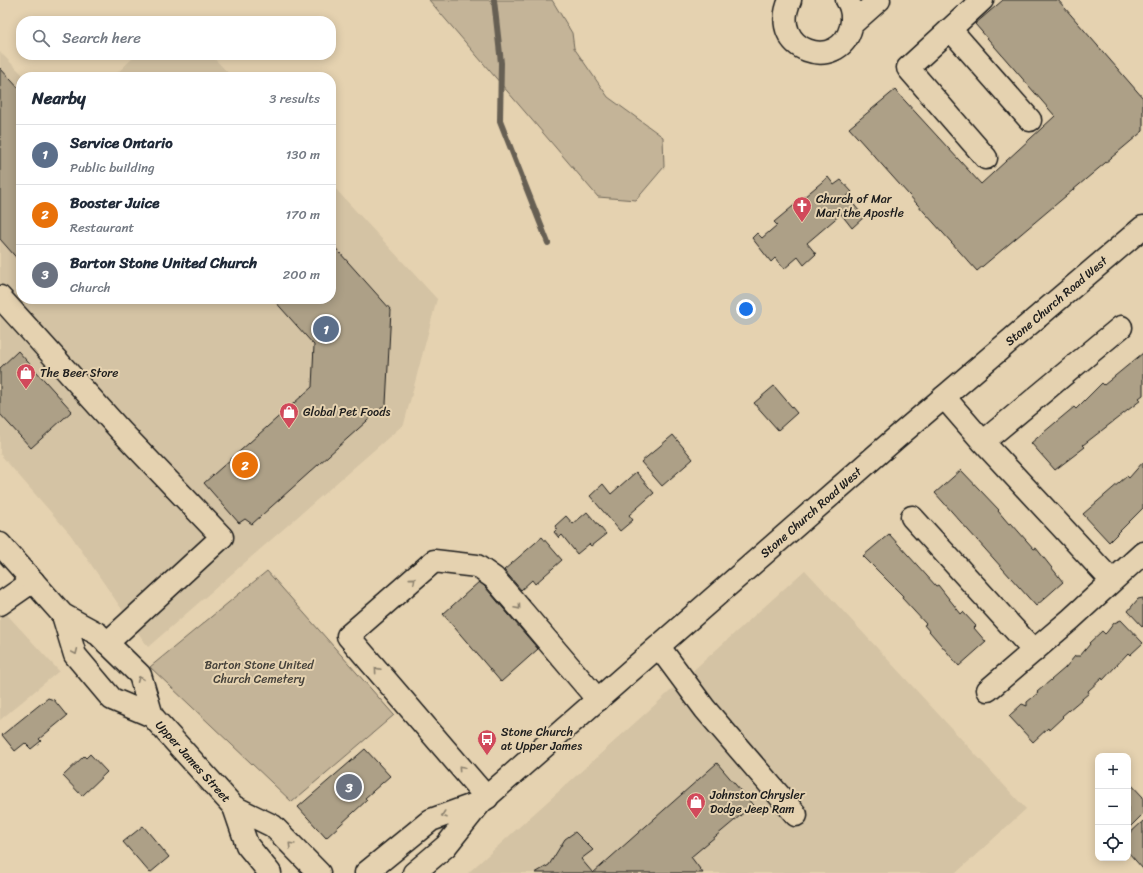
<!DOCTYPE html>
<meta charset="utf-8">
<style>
:root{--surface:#fff;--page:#f6f6f7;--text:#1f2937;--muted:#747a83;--line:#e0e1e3;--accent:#7c3aed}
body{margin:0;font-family:Sriracha,sans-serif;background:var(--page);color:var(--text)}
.controls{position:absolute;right:12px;bottom:12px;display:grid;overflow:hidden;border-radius:8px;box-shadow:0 2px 10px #0003}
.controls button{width:36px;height:36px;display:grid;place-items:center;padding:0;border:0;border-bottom:1px solid var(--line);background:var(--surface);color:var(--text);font:20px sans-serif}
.you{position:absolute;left:746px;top:309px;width:14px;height:14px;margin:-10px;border:3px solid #fff;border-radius:50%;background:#1a73e8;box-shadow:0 0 0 6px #1a73e833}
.badge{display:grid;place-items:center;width:26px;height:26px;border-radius:50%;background:var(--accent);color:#fff;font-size:13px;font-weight:700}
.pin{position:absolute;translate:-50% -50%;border:2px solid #fff;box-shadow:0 1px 4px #0006}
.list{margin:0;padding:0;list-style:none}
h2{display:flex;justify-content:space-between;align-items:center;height:52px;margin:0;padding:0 16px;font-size:17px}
h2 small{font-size:13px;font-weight:400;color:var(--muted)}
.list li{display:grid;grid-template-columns:26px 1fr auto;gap:12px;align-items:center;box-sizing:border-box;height:60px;padding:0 16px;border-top:1px solid var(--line)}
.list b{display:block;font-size:15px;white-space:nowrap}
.list p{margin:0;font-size:13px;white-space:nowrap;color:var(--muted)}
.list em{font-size:13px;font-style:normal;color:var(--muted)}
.icon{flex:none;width:22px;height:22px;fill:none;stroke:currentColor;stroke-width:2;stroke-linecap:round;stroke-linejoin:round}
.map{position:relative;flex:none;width:1143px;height:873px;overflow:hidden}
.search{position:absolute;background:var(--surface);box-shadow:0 2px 10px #0003;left:16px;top:16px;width:320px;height:44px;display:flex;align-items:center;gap:10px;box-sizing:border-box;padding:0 14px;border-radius:16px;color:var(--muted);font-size:15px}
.panel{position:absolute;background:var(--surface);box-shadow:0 2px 10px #0003;left:16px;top:72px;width:320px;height:232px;border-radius:16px}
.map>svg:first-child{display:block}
.built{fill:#d4c3a4}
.green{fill:#c4b498;stroke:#70685a}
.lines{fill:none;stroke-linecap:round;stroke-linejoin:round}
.stream{stroke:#665f53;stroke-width:6}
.building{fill:#ada087;stroke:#1c1c1c}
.minor-casing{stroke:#1c1c1c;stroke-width:25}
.major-casing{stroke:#1c1c1c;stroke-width:25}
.minor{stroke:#e5d2b0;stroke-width:22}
.major{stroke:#e5d2b0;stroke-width:22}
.oneway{stroke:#8b806d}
.labels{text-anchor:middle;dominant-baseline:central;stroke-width:4;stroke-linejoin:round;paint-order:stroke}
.poi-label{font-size:12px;fill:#1c1c1c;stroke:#e5d2b0;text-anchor:start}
.street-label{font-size:12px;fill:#1c1c1c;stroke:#e5d2b0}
.park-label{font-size:12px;fill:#46423b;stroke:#e5d2b0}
</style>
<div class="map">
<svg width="1143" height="873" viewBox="0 0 1143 873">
<rect width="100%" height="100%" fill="#e5d2b0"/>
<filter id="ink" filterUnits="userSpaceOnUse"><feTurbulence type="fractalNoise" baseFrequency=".025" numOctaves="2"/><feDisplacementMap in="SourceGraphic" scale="8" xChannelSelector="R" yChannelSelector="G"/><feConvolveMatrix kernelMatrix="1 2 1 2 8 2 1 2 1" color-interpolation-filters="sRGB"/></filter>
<g filter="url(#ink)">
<path class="built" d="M0,52L25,77H21V299H331V184L437,299L404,424L148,647L70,534L0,454Z
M136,55H211L232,77H113Z
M805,570L1026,809L956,873H468Z
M0,607L59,671L0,720Z"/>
<path class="green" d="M429,0H552L572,33L574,48L608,97L663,137L664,167L636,200L598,197Z
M267,571L394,715L292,802L150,667Z"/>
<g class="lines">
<path class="stream" d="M494,0L501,63L500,121L548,243"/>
</g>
<path class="building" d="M1003,0H1058L1143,98V131L977,271L849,128L895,90L981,184L1055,116L975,24Z
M0,68L21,91V263L0,239Z
M828,177L834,185L841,180L852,192L847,196L864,217L852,228L841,214L807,243L816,254L804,265L798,257L784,269L775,258L771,262L752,238L757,233L762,238L777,225L774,222Z
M331,243L391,310L386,404L252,524L245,519L239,523L204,483L312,387L314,345L273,299H331Z
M18,351L72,411L31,448L0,414V368Z
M1143,353V395L1139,398L1141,400L1083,445L1085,447L1055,470L1031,443L1074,407L1076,409L1102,383L1104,385Z
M774,386L797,413L778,430L754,403Z
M673,435L693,459L662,486L641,462Z
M1143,462V508L1109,542L1083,514L1127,476L1129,478Z
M961,470L999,510L998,511L1009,524L1011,523L1034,549L1036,548L1063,582L1036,606L935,493Z
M636,472L654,493L629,515L633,520L620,531L590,496L603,484L611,494Z
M587,512L606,534L591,546L589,544L577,554L562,535L559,538L554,532L557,529L555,526L566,516L573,524Z
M889,534L936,586L938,585L961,614L963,612L976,626L974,628L986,642L959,666L924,625L926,624L902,598L903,596L863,556Z
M542,537L562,560L535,584L532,580L521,590L504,570Z
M480,581L538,649L501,682L443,614Z
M1138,599L1143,598V627L1128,611Z
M1121,620L1143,643L1130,655L1128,653L1103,680L1102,678L1088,691L1089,693L1062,716L1063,717L1049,730L1048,728L1033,742L1009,716L1022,704L1027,706V702L1038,693L1037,692L1065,668L1075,656H1080L1090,644L1089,643L1102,631L1105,634L1107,632L1114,623Z
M48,698L54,700L67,716L39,739L41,741L31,749L25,743L15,751L2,735Z
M365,749L390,776L365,798L367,800L326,838L298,807Z
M90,754L107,772L82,796L63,776L84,756L86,758Z
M717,763L753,805L691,857L703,873H535L549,865L565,839L575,832L593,850L581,859L593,873Z
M1128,781L1143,797V814L1128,829Z
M1143,821V869L1128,852V835Z
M143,826L169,857L150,873L123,842Z"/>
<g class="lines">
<defs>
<path id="minor" d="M790,0C767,51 839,74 851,27C853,18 852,8 847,0
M982,0L908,68L986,158
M852,24L879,0
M950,29L1030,120
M0,297L120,430L222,537L107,643
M944,397L983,442L1112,581
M983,442L1121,327
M912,517L1034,651
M0,604L33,581
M659,647L705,709L796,815
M988,690L1071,619L1143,553
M487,798L348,636L434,561L477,566L494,578L598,700"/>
<g id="major">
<path d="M0,544L63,615L98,634L140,675L152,716"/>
<path id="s1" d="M63,615L75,655L112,699L152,716L234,807L273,826L319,873"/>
<path d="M234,807L247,845L270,873"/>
<path d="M366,873L431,820L481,802"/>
<path id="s2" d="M414,873L446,846L481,802L896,438L1143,227"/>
</g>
</defs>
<use href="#minor" class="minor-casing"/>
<use href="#major" class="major-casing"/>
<use href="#minor" class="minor"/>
<use href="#major" class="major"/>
</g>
<defs><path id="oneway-chevron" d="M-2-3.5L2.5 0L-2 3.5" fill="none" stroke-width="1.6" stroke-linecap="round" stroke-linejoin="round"/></defs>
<g class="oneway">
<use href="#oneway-chevron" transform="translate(413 580) rotate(-41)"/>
<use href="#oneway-chevron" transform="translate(518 607) rotate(49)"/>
<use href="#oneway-chevron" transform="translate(75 652) rotate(66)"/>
<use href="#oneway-chevron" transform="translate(377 670) rotate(-131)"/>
<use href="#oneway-chevron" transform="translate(140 679) rotate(-113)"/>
<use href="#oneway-chevron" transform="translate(461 768) rotate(-131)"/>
<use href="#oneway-chevron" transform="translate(444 815) rotate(161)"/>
<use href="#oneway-chevron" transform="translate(291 845) rotate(-135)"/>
</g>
</g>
<defs>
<symbol id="church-pin" viewBox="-11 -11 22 30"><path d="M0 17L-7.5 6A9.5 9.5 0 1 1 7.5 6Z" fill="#d1495b" stroke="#e5d2b0"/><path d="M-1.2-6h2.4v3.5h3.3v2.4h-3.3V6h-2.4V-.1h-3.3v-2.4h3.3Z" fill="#fff"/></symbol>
<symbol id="shop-pin" viewBox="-11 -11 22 30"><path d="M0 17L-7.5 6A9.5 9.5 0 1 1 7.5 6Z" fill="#d1495b" stroke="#e5d2b0"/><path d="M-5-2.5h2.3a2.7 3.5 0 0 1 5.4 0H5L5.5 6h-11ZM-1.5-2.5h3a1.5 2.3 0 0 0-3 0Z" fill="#fff"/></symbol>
<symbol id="bus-pin" viewBox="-11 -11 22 30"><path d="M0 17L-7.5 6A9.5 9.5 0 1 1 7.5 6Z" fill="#d1495b" stroke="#e5d2b0"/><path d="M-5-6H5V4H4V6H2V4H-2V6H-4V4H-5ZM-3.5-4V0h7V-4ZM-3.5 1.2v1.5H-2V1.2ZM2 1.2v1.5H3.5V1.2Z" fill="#fff"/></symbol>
</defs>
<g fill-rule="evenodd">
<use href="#church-pin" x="791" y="195" width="22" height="30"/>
<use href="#shop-pin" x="15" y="362" width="22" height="30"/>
<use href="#shop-pin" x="278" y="401" width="22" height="30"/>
<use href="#bus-pin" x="476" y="728" width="22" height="30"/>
<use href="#shop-pin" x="685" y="791" width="22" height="30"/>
</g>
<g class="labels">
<g class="poi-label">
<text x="816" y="199">Church of Mar<tspan x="816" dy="14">Mari the Apostle</tspan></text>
<text x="40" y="373">The Beer Store</text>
<text x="303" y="412">Global Pet Foods</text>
<text x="501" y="732">Stone Church<tspan x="501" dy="14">at Upper James</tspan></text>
<text x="710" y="795">Johnston Chrysler<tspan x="710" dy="14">Dodge Jeep Ram</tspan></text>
</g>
<g class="street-label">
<text stroke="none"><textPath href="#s2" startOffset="861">Stone Church Road West</textPath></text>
<text stroke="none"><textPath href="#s2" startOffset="537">Stone Church Road West</textPath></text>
<text stroke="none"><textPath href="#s1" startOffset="204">Upper James Street</textPath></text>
</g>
<g class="park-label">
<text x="259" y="665">Barton Stone United<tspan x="259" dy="14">Church Cemetery</tspan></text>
</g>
</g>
</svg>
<div class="controls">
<button>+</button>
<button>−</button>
<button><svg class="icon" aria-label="locate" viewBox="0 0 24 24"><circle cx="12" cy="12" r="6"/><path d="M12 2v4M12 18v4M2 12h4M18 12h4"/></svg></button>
</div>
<div class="you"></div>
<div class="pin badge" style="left:326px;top:329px;background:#5c6f8a">1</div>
<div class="pin badge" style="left:245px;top:465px;background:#e8710a">2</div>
<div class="pin badge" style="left:349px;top:787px;background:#6b7280">3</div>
<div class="search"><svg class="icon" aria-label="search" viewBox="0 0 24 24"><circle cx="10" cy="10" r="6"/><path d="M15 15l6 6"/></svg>Search here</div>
<section class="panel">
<h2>Nearby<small>3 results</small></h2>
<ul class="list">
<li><span class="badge" style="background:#5c6f8a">1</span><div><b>Service Ontario</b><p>Public building</p></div><em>130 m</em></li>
<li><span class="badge" style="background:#e8710a">2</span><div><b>Booster Juice</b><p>Restaurant</p></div><em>170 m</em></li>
<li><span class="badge" style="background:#6b7280">3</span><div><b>Barton Stone United Church</b><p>Church</p></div><em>200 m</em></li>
</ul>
</section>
</div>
